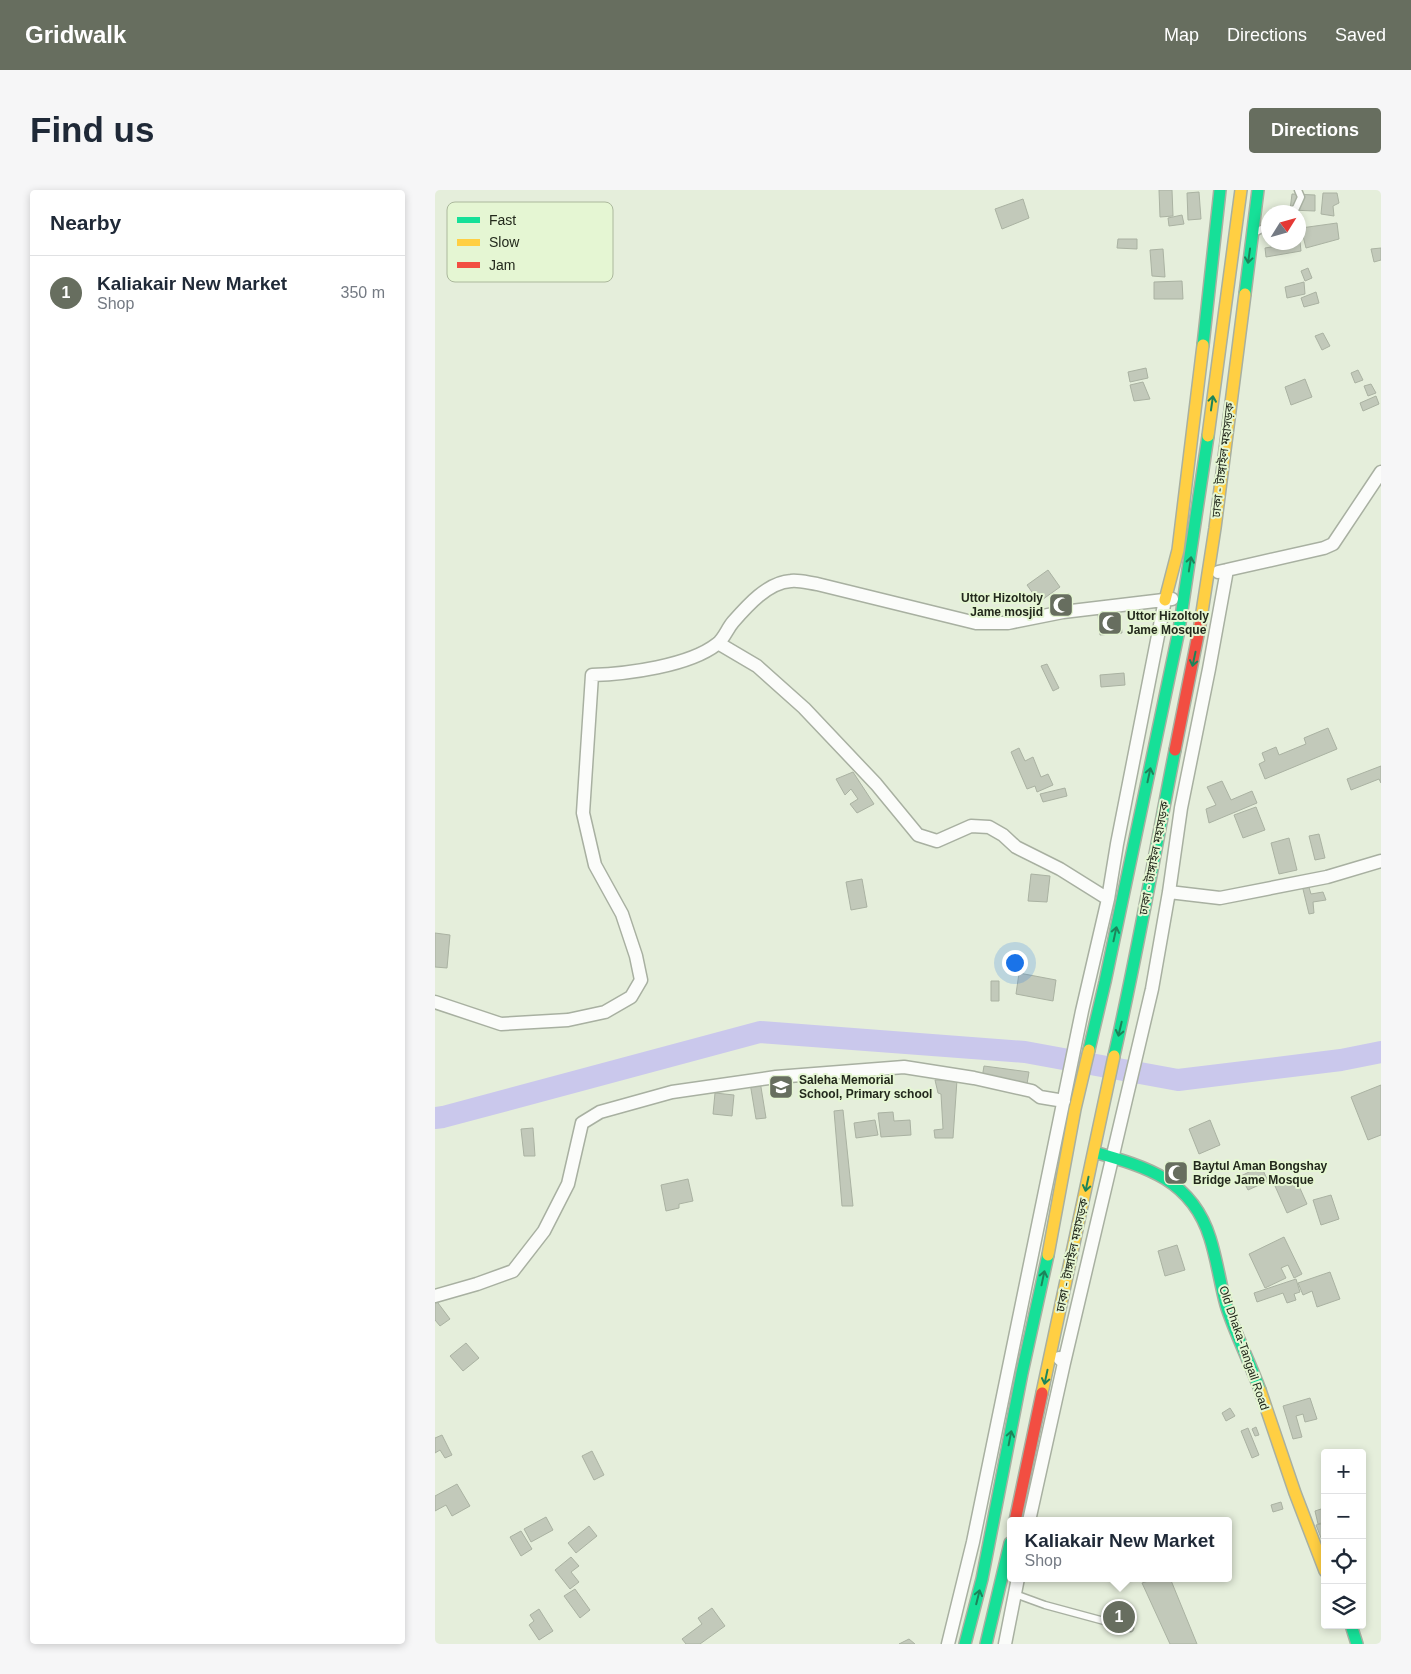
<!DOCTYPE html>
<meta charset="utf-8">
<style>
:root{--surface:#fff;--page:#f6f6f7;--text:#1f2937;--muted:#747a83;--line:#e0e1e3;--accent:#676e5f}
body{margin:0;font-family:Arial,"Noto Sans Bengali",sans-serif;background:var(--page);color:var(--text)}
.controls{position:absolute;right:15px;bottom:15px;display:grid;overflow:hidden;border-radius:5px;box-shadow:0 2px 8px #0003}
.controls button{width:45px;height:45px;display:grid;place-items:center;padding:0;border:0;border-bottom:1px solid var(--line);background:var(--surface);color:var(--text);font:25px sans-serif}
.compass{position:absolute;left:826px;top:15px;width:45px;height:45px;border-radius:50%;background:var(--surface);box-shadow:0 2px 8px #0003;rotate:53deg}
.you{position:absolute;left:579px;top:772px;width:18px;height:18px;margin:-12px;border:4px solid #fff;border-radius:50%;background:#1a73e8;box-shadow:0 0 0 8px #1a73e833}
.badge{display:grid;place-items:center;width:32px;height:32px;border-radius:50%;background:var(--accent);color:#fff;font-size:16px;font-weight:700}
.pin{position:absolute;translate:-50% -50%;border:2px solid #fff;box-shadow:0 1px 5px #0006}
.popup{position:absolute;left:572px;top:1327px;width:225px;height:65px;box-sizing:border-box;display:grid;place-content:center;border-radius:5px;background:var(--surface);filter:drop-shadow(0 1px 4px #0005);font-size:16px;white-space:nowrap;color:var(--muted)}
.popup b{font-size:19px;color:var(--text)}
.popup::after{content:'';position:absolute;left:50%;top:100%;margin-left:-10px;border:10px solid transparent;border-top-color:var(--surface)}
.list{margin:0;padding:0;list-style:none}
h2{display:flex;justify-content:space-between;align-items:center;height:65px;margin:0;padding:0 20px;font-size:21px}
h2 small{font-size:16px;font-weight:400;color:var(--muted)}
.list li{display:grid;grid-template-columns:32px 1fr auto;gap:15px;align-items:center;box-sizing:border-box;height:75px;padding:0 20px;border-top:1px solid var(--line)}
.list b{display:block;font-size:19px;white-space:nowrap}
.list p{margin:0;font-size:16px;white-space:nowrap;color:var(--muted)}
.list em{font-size:16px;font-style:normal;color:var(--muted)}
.icon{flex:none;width:28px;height:28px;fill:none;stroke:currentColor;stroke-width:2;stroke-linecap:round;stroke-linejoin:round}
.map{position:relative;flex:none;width:946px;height:1454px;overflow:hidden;border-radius:5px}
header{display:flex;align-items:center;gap:30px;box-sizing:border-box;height:70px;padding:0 25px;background:var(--accent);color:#fff}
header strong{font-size:24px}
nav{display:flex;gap:28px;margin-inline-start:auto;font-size:18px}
.intro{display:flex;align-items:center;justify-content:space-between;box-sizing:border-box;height:120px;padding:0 30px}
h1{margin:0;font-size:35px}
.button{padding:12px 22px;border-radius:5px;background:var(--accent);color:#fff;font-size:18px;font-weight:700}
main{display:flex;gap:30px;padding:0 30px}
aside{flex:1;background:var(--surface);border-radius:5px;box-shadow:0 2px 8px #0003}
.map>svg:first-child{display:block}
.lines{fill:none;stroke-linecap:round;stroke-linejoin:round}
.river{stroke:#cac8ec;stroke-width:22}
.building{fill:#c2c9ba;stroke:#aab2a2}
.lane-casing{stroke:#a8b0a1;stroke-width:9}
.street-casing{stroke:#a8b0a1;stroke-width:15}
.fast-casing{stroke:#a8b0a1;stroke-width:14}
.slow-casing{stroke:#a8b0a1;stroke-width:14}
.jam-casing{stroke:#a8b0a1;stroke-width:14}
.lane{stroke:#fbfcfa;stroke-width:6}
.street{stroke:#fbfcfa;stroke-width:12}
.fast{stroke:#16e098;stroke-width:11}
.slow{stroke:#ffcf43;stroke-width:11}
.jam{stroke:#f24e42;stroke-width:11}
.oneway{stroke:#1c845a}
.labels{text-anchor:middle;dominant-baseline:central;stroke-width:4;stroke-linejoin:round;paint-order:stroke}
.street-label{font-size:12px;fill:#23291c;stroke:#e5f6d3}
.poi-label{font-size:12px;font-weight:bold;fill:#23291c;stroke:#e5f6d3;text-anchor:start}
.key{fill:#e5f6d3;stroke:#abb89c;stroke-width:1}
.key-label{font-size:14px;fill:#23291c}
</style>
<header>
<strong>Gridwalk</strong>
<nav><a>Map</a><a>Directions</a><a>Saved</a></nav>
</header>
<div class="intro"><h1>Find us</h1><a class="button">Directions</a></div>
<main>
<aside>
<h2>Nearby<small></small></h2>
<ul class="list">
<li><span class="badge">1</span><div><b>Kaliakair New Market</b><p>Shop</p></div><em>350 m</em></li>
</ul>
</aside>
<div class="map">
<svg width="946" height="1454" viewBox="0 0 946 1454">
<rect width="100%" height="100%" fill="#e5eedb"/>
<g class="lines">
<path class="river" d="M0,928L8,927L325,842L590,862L743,890L906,870L946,862"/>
</g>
<path class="building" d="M724,0H737L738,26L725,27Z
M764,2L766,29L753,30L752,3Z
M888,3H902L904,13L898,16L899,26L886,24Z
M857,4L880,5V21L855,20Z
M588,9L594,28L567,39L560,19Z
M747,25L749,34L734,36L733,28Z
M902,33L904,49L871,58L866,38Z
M683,49H702V59L682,58Z
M865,52L866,61L831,67L830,58Z
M946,58V70L939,72L936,59Z
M728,59L730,87L717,86L715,60Z
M873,78L877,88L870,91L866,81Z
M747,91L748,109H719V92Z
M869,92L870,104L852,108L850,97Z
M881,102L884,113L869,117L866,108Z
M888,143L895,156L887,160L880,146Z
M711,178L713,188L695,192L693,182Z
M923,180L928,190L920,193L916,183Z
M870,189L877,207L856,215L850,197Z
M708,192L715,209L699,211L695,195Z
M936,194L941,203L933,206L929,196Z
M941,206L944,214L928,221L925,213Z
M613,380L625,397L604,412L592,395Z
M663,424H685L687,443L665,445Z
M612,474L624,498L618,501L606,476Z
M689,483L690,495L666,497L665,485Z
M893,538L902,559L830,589L824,574L830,571L827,563L841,557L844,565L871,554L869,548Z
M584,558L590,571L598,567L606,587L613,584L618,595L602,602L600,596L592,599L576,562Z
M946,576V593L944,589L916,600L912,589Z
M418,582L439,614L422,623L415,614L423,609L416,599L410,605L401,589Z
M787,591L796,610L817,601L822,613L774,633L771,619L781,615L772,597Z
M630,598L632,606L608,612L605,604Z
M821,617L830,640L808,648L799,625Z
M884,644L890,668L880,670L874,646Z
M854,648L862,680L844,684L836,653Z
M596,684L615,686L612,712L593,711Z
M427,689L432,717L416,720L411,692Z
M873,694L876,704L888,702L891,710L878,712L879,723L874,724L867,695Z
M0,743L15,745L12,778L0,777Z
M584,783L621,790L618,811L581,804Z
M556,791H564V811H556Z
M549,876L594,882L592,894L547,888Z
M500,890H522L518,948H500L499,940L508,939L506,904L503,903Z
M325,891L331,928L321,929L315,893Z
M946,895V945L933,950L916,907Z
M280,903L299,905L297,926L278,924Z
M408,920L418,1016H407L399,921Z
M458,922L459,931L475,930L476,945L446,947L443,923Z
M440,930L443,945L421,948L419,933Z
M775,930L785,955L764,964L754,939Z
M98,938L100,966H89L86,939Z
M826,976L833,991L813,1000L806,986Z
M860,987L872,1014L852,1023L840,996Z
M253,989L258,1011L244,1014V1018L231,1021L226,995Z
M896,1005L904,1029L886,1035L878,1010Z
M849,1047L867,1084L859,1088L853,1075L846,1078L851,1088L830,1098L814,1064Z
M742,1055L750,1080L730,1086L723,1061Z
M895,1082L905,1109L882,1117L877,1101L868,1105L863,1093Z
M861,1089L865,1102L859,1104L861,1110L852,1113L848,1103L822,1112L819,1103Z
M0,1109L15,1129L5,1136L0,1130Z
M31,1153L44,1168L28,1181L15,1166Z
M875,1208L882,1229L870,1232L868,1224L861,1226L867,1247L858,1249L848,1216Z
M795,1218L800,1226L791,1231L787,1223Z
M821,1237L824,1245L820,1246L817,1239Z
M813,1238L824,1265L817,1268L806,1241Z
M7,1245L17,1265L10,1268L5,1260L0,1263V1248Z
M157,1261L169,1285L159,1290L147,1266Z
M22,1294L35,1316L17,1326L11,1315L0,1321V1306Z
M846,1312L848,1319L838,1322L836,1315Z
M886,1319L890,1332L883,1334L880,1321Z
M111,1327L118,1340L96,1352L89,1339Z
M890,1333V1358L881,1335Z
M154,1336L162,1346L141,1363L133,1353Z
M86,1341L97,1359L86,1366L75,1347Z
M136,1367L144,1376L136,1382L144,1392L135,1399L120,1380Z
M723,1388H735L762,1454H735L707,1393Z
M140,1399L155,1420L145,1428L129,1406Z
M277,1418L290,1436L265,1454H251L247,1449L267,1434L263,1428Z
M104,1419L118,1441L104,1450L94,1435L99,1431L95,1425Z
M474,1449L480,1454H464Z"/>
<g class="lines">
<defs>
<path id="lane" d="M855,22L861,18L866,7L863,0
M823,41L834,35
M580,1404L610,1415L695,1438"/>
<path id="street" d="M783,382L889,358L898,354L946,282
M283,453L322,476L369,518L441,594L483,645L502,651L536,636L554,637L568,645L581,657L625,679L673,709
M734,702L785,708L892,687L946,671
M0,812L66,834L133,830L170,822L196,807L206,790L201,766L187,724L160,675L148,623L157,485C192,484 254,476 282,454C289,449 292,439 298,432C312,416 333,392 356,391C364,390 374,393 382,394L541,433H573L628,422L737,409
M0,1106L42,1094L78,1081L109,1041L133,994L147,933L165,922L237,902L341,887L469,877L539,888L597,901L605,907L629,911
M629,1173L717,799L734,702L746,618L774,479L792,380
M594,1331L629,1173L624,1168
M513,1454L538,1352L647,821L673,709L682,654L730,410
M570,1454L583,1388"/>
<path id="fast" d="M810,104L823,0
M768,155L785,0
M654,860L670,792L744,440L773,246
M679,866C702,765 720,662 740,560
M659,962C712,977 757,990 775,1048C782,1070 785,1093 791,1115C800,1144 815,1172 825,1200
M916,1435L922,1454
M530,1454L547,1389L587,1183L613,1065
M551,1454L575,1353"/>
<path id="slow" d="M773,246L806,0
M730,410L743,360L768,155
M765,435L780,338L810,104
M613,1065L640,919L654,860
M825,1200L860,1303L890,1381
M607,1203L679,866"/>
<path id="jam" d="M740,560L765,435
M580,1331L607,1203"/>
</defs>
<use href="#lane" class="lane-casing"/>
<use href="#street" class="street-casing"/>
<use href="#fast" class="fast-casing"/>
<use href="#slow" class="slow-casing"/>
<use href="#jam" class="jam-casing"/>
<use href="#lane" class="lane"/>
<use href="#street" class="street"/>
<use href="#fast" class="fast"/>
<use href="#slow" class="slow"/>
<use href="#jam" class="jam"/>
</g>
<defs><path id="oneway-shaft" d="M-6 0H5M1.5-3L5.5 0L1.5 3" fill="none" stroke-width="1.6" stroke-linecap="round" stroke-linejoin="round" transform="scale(1.25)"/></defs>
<g class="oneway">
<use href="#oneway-shaft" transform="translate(814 66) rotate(98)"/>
<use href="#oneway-shaft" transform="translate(777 213) rotate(-82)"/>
<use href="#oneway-shaft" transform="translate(755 374) rotate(-81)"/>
<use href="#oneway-shaft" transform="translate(759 469) rotate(102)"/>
<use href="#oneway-shaft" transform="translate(714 585) rotate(-78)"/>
<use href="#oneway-shaft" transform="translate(680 744) rotate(-78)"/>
<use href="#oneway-shaft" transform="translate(685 839) rotate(103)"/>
<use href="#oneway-shaft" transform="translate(652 994) rotate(102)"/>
<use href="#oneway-shaft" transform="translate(608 1088) rotate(-78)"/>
<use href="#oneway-shaft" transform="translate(611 1187) rotate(102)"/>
<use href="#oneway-shaft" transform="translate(575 1248) rotate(-79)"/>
<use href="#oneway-shaft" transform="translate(543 1407) rotate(-76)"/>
</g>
<defs>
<symbol id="mosque-square" viewBox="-11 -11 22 22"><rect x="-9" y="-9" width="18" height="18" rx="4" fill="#676e5f" stroke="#e5f6d3"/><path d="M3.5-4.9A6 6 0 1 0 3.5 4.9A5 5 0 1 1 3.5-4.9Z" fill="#fff"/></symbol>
<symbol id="school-square" viewBox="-11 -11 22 22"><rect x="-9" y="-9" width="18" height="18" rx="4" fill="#676e5f" stroke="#e5f6d3"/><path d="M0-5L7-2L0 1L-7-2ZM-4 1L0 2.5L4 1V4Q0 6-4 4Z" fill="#fff"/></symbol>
</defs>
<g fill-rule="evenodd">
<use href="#mosque-square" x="612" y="401" width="28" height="28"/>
<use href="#mosque-square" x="661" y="419" width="28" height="28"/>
<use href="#school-square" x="332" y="883" width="28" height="28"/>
<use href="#mosque-square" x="727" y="969" width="28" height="28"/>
</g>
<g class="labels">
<g class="street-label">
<text transform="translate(788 270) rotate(-83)">ঢাকা - টাঙ্গাইল মহাসড়ক</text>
<text transform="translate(719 668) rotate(-79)">ঢাকা - টাঙ্গাইল মহাসড়ক</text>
<text transform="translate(637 1065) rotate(-78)">ঢাকা - টাঙ্গাইল মহাসড়ক</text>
<text transform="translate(809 1158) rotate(71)">Old Dhaka-Tangail Road</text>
</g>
<g class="poi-label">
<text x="608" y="408" text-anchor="end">Uttor Hizoltoly<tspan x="608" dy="14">Jame mosjid</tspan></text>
<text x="692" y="426">Uttor Hizoltoly<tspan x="692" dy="14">Jame Mosque</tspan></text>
<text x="364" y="890">Saleha Memorial<tspan x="364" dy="14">School, Primary school</tspan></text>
<text x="758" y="976">Baytul Aman Bongshay<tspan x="758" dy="14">Bridge Jame Mosque</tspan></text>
</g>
</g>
<rect x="12" y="12" width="166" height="80" rx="8" class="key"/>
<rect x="22" y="27" width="23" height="6" fill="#16e098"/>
<rect x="22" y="49" width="23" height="7" fill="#ffcf43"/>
<rect x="22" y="72" width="23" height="6" fill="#f24e42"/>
<g class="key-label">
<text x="54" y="35">Fast</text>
<text x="54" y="57">Slow</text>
<text x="54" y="80">Jam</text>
</g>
</svg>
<div class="controls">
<button>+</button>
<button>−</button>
<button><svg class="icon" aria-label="locate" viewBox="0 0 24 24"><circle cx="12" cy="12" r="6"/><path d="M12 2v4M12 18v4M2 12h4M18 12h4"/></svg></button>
<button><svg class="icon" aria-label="layers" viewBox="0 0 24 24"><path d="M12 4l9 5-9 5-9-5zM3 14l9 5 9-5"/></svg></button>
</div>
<svg class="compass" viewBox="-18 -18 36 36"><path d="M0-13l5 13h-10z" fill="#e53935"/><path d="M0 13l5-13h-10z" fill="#747a83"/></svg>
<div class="you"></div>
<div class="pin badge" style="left:684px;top:1427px">1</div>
<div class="popup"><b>Kaliakair New Market</b>Shop</div>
</div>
</main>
